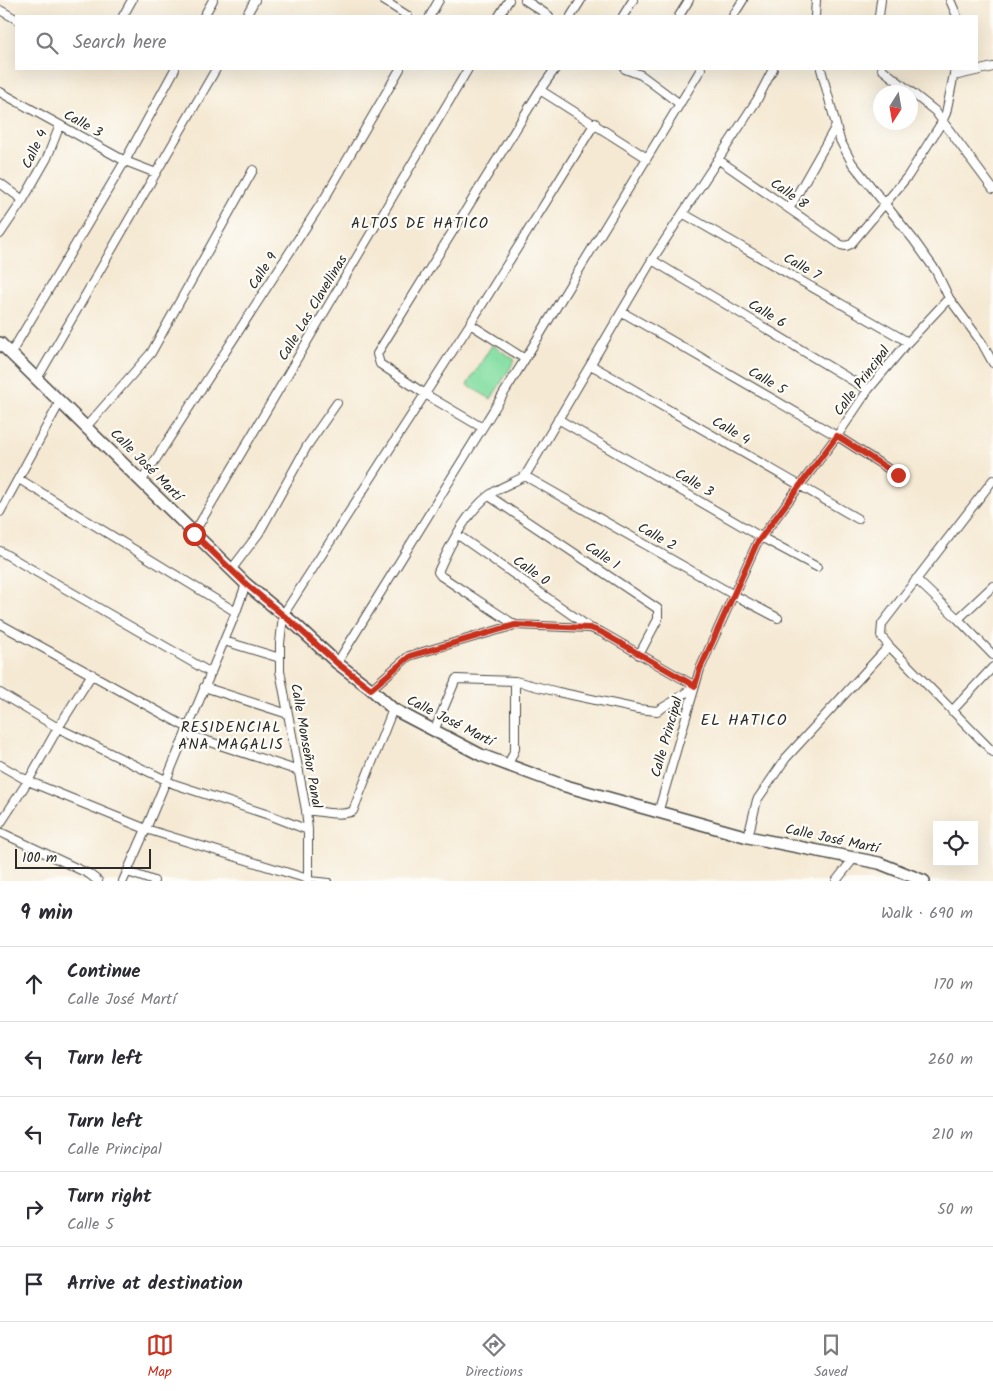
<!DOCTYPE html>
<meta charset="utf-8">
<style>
:root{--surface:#fff;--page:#f7f7f7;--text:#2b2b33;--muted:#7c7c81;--line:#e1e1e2;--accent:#c8321e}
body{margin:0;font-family:Kalam,sans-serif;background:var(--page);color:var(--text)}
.controls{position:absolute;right:15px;bottom:15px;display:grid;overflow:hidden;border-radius:0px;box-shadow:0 5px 20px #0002}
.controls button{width:45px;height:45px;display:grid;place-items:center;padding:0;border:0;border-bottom:1px solid var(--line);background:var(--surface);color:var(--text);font:25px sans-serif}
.compass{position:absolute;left:873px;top:85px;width:45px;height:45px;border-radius:50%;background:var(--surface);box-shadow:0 5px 20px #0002;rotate:191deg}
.scale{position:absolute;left:15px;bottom:12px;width:136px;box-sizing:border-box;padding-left:5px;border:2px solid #2b2b2b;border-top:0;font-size:14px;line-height:18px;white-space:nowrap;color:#2b2b2b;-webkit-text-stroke:4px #fdfcf7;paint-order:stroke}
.stop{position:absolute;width:15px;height:15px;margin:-11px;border:4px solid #c8321e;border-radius:50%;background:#fff}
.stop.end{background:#c8321e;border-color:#fff;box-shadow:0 1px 5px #0008}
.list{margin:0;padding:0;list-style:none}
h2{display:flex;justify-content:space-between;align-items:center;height:65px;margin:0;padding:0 20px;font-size:21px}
h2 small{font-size:16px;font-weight:400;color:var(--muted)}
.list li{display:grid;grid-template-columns:32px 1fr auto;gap:15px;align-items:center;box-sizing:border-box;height:75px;padding:0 20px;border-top:1px solid var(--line)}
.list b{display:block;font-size:19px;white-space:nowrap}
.list p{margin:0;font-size:16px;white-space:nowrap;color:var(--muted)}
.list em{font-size:16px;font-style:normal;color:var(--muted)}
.icon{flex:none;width:28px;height:28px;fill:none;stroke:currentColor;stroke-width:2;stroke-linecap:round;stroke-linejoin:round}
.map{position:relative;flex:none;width:993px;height:881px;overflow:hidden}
.search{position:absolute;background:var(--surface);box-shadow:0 5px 20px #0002;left:15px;right:15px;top:15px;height:55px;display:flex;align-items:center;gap:12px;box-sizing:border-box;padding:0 18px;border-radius:0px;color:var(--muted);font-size:19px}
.sheet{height:440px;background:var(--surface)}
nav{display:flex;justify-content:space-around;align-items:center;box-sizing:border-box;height:70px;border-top:1px solid var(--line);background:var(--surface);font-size:14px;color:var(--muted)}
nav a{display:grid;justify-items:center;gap:2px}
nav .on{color:var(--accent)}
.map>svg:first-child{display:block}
.green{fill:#87dfa4;stroke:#598568}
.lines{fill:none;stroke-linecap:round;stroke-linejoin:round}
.service-casing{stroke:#494844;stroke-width:6}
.minor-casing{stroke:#494844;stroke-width:10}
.secondary-casing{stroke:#494844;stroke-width:14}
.service{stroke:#fff;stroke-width:4}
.minor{stroke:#fff;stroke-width:8}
.secondary{stroke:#fff;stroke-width:11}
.route{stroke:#c8321e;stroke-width:6}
.labels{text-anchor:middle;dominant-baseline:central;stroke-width:4.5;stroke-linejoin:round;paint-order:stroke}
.street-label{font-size:14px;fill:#2b2b2b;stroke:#fdfcf7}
.neighbourhood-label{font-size:15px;letter-spacing:1px;fill:#2b2b2b;stroke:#fdfcf7}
.quarter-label{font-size:16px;letter-spacing:1px;fill:#2b2b2b;stroke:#fdfcf7}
</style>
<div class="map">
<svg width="993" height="881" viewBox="0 0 993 881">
<rect width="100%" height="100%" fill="#fdfcf7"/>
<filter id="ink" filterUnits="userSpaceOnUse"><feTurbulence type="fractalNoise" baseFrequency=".02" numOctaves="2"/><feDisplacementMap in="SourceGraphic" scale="10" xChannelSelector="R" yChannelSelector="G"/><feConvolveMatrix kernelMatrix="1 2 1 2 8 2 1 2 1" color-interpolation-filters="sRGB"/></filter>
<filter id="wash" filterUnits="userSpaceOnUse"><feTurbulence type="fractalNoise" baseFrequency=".0096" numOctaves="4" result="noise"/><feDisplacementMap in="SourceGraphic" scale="20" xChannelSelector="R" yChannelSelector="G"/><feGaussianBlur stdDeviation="1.12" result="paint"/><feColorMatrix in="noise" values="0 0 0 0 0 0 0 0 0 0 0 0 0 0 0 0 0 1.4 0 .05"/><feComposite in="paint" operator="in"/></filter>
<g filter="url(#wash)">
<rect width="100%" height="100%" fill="#f5e9d3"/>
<path class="green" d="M492,345L515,360L491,399L467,385Z"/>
</g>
<g filter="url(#ink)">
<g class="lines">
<defs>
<path id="service" d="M309,879L329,881"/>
<path id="minor" d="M383,0L408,16
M525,0L549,16
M950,0L957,16
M0,10L16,19
M123,16L132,0
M204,16L213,0
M246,16L255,0
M430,16L439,0
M499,16L509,0
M571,16L581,0
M623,16L633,0
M679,16L689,0
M733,16L743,0
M815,16L816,0
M879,16L881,0
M625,69L641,75L680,104
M821,69L840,140L852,163L913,239L936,271L949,298L982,343L993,363
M882,69L935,111L993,189
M954,76L993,67
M540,90L647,158
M0,92L125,161L156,173
M719,160L841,245L846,246L851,244L908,176L942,122L946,113L955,69
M0,183L23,200
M789,209L836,126
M684,214L908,342
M0,234L23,200L47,158L60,125
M652,260L868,390
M622,312L837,436L898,475
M470,324L525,359
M11,353L125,161L175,69
M591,365L858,519
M37,379L216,69
M558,419L761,537L817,567
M86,427L151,353L253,170
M481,427L425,394L380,364L377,354L540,90L555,69
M525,476L734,595L778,618
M19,479L236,612
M141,482L326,196L400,69
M489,496L658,609V619L639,655
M0,512L60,402
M194,533L468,69
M458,535L589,627
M0,551L211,673
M231,570L259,533L307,446L337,403
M916,579L958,619L993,655
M958,619L993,586
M0,624L188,728
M515,625L441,576L438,572C450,544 470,505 497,490C506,485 516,481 525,476L652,260L757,100L773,69
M224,641L280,658
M889,646L993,752
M337,663L525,359L701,69
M204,687L288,714
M371,689L409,656L515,625L590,628L601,632L695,686L674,701L657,711L638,709L558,692L515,681
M0,693L58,728L174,784L272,816L308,830
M952,711L993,667
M434,731L456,679L515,681V749L508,765
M186,734L299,771
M0,765L28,781L146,829L308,879
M306,810C319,811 341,817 353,811L393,709
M658,813L700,669L757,543L837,436L868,390L908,342L949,298
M0,824L28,781L58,728L92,674
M0,832L89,874L98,881
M748,837L757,800L786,758L889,646L881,636L882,624L993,480
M128,872L154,881
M123,881L146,829L236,612L246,584
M308,881V830L306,810L280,671V644L283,615L470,324L595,123
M836,881L854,858"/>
<path id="secondary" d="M0,343L246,584L297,626L337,663L371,689L393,709L481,755L562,785L748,837L879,863L924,881"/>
</defs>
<use href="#service" class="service-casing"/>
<use href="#minor" class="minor-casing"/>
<use href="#secondary" class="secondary-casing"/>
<use href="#service" class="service"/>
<use href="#minor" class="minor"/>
<use href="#secondary" class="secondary"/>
</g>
</g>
<g class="lines" filter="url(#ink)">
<path class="route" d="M194,534L246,584L296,626L337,663L371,689L410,656L515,625L590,628L601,632L695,686L700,669L757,543L837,436L898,475"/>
</g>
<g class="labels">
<g class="street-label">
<text transform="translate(83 124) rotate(29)">Calle 3</text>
<text transform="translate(35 149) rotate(-65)">Calle 4</text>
<text transform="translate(789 194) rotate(35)">Calle 8</text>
<text transform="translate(802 267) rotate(30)">Calle 7</text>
<text transform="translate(263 271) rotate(-57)">Calle 9</text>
<text transform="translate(313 308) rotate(-59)">Calle Las Clavellinas</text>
<text transform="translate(767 314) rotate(31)">Calle 6</text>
<text transform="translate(767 381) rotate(30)">Calle 5</text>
<text transform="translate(862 381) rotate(-53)">Calle Principal</text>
<text transform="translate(731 431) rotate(30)">Calle 4</text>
<text transform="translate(146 465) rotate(45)">Calle José Martí</text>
<text transform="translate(694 483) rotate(30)">Calle 3</text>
<text transform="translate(657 537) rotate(30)">Calle 2</text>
<text transform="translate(602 556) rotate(34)">Calle 1</text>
<text transform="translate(531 571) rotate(35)">Calle 0</text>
<text transform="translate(450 721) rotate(27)">Calle José Martí</text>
<text transform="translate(667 737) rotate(-74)">Calle Principal</text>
<text transform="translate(306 746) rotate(80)">Calle Monseñor Panal</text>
<text transform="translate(832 839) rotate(12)">Calle José Martí</text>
</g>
<g class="neighbourhood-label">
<text x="420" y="224">ALTOS DE HATICO</text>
<text x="231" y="728">RESIDENCIAL<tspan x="231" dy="17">ANA MAGALIS</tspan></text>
</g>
<g class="quarter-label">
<text x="744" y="720">EL HATICO</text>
</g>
</g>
</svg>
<div class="controls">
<button><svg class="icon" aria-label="locate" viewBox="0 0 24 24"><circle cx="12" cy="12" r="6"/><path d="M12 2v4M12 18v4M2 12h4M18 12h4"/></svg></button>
</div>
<svg class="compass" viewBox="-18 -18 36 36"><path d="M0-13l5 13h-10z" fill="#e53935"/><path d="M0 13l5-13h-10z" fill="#7c7c81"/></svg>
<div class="scale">100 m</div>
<div class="stop" style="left:194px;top:534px"></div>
<div class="stop end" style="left:898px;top:475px"></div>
<div class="search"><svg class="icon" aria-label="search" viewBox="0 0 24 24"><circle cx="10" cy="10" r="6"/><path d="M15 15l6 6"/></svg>Search here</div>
</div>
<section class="sheet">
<h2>9 min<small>Walk · 690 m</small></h2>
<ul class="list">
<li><svg class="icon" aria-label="ahead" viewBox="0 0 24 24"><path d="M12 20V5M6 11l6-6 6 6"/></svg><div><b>Continue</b><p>Calle José Martí</p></div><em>170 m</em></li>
<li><svg class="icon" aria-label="left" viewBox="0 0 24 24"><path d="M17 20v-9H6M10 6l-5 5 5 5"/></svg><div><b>Turn left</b></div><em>260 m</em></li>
<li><svg class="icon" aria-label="left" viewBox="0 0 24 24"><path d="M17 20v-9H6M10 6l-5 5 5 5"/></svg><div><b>Turn left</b><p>Calle Principal</p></div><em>210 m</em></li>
<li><svg class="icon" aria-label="right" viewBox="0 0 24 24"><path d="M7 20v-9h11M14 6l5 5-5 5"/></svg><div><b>Turn right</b><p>Calle 5</p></div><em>50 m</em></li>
<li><svg class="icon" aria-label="arrive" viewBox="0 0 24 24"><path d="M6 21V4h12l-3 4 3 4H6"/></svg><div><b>Arrive at destination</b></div></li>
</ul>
</section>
<nav>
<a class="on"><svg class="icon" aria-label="map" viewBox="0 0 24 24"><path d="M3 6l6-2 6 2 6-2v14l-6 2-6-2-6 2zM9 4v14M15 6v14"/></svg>Map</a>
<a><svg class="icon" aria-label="directions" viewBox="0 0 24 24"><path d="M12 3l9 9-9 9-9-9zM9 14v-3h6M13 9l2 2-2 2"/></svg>Directions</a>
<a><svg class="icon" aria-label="saved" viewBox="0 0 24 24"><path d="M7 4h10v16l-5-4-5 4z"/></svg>Saved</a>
</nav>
